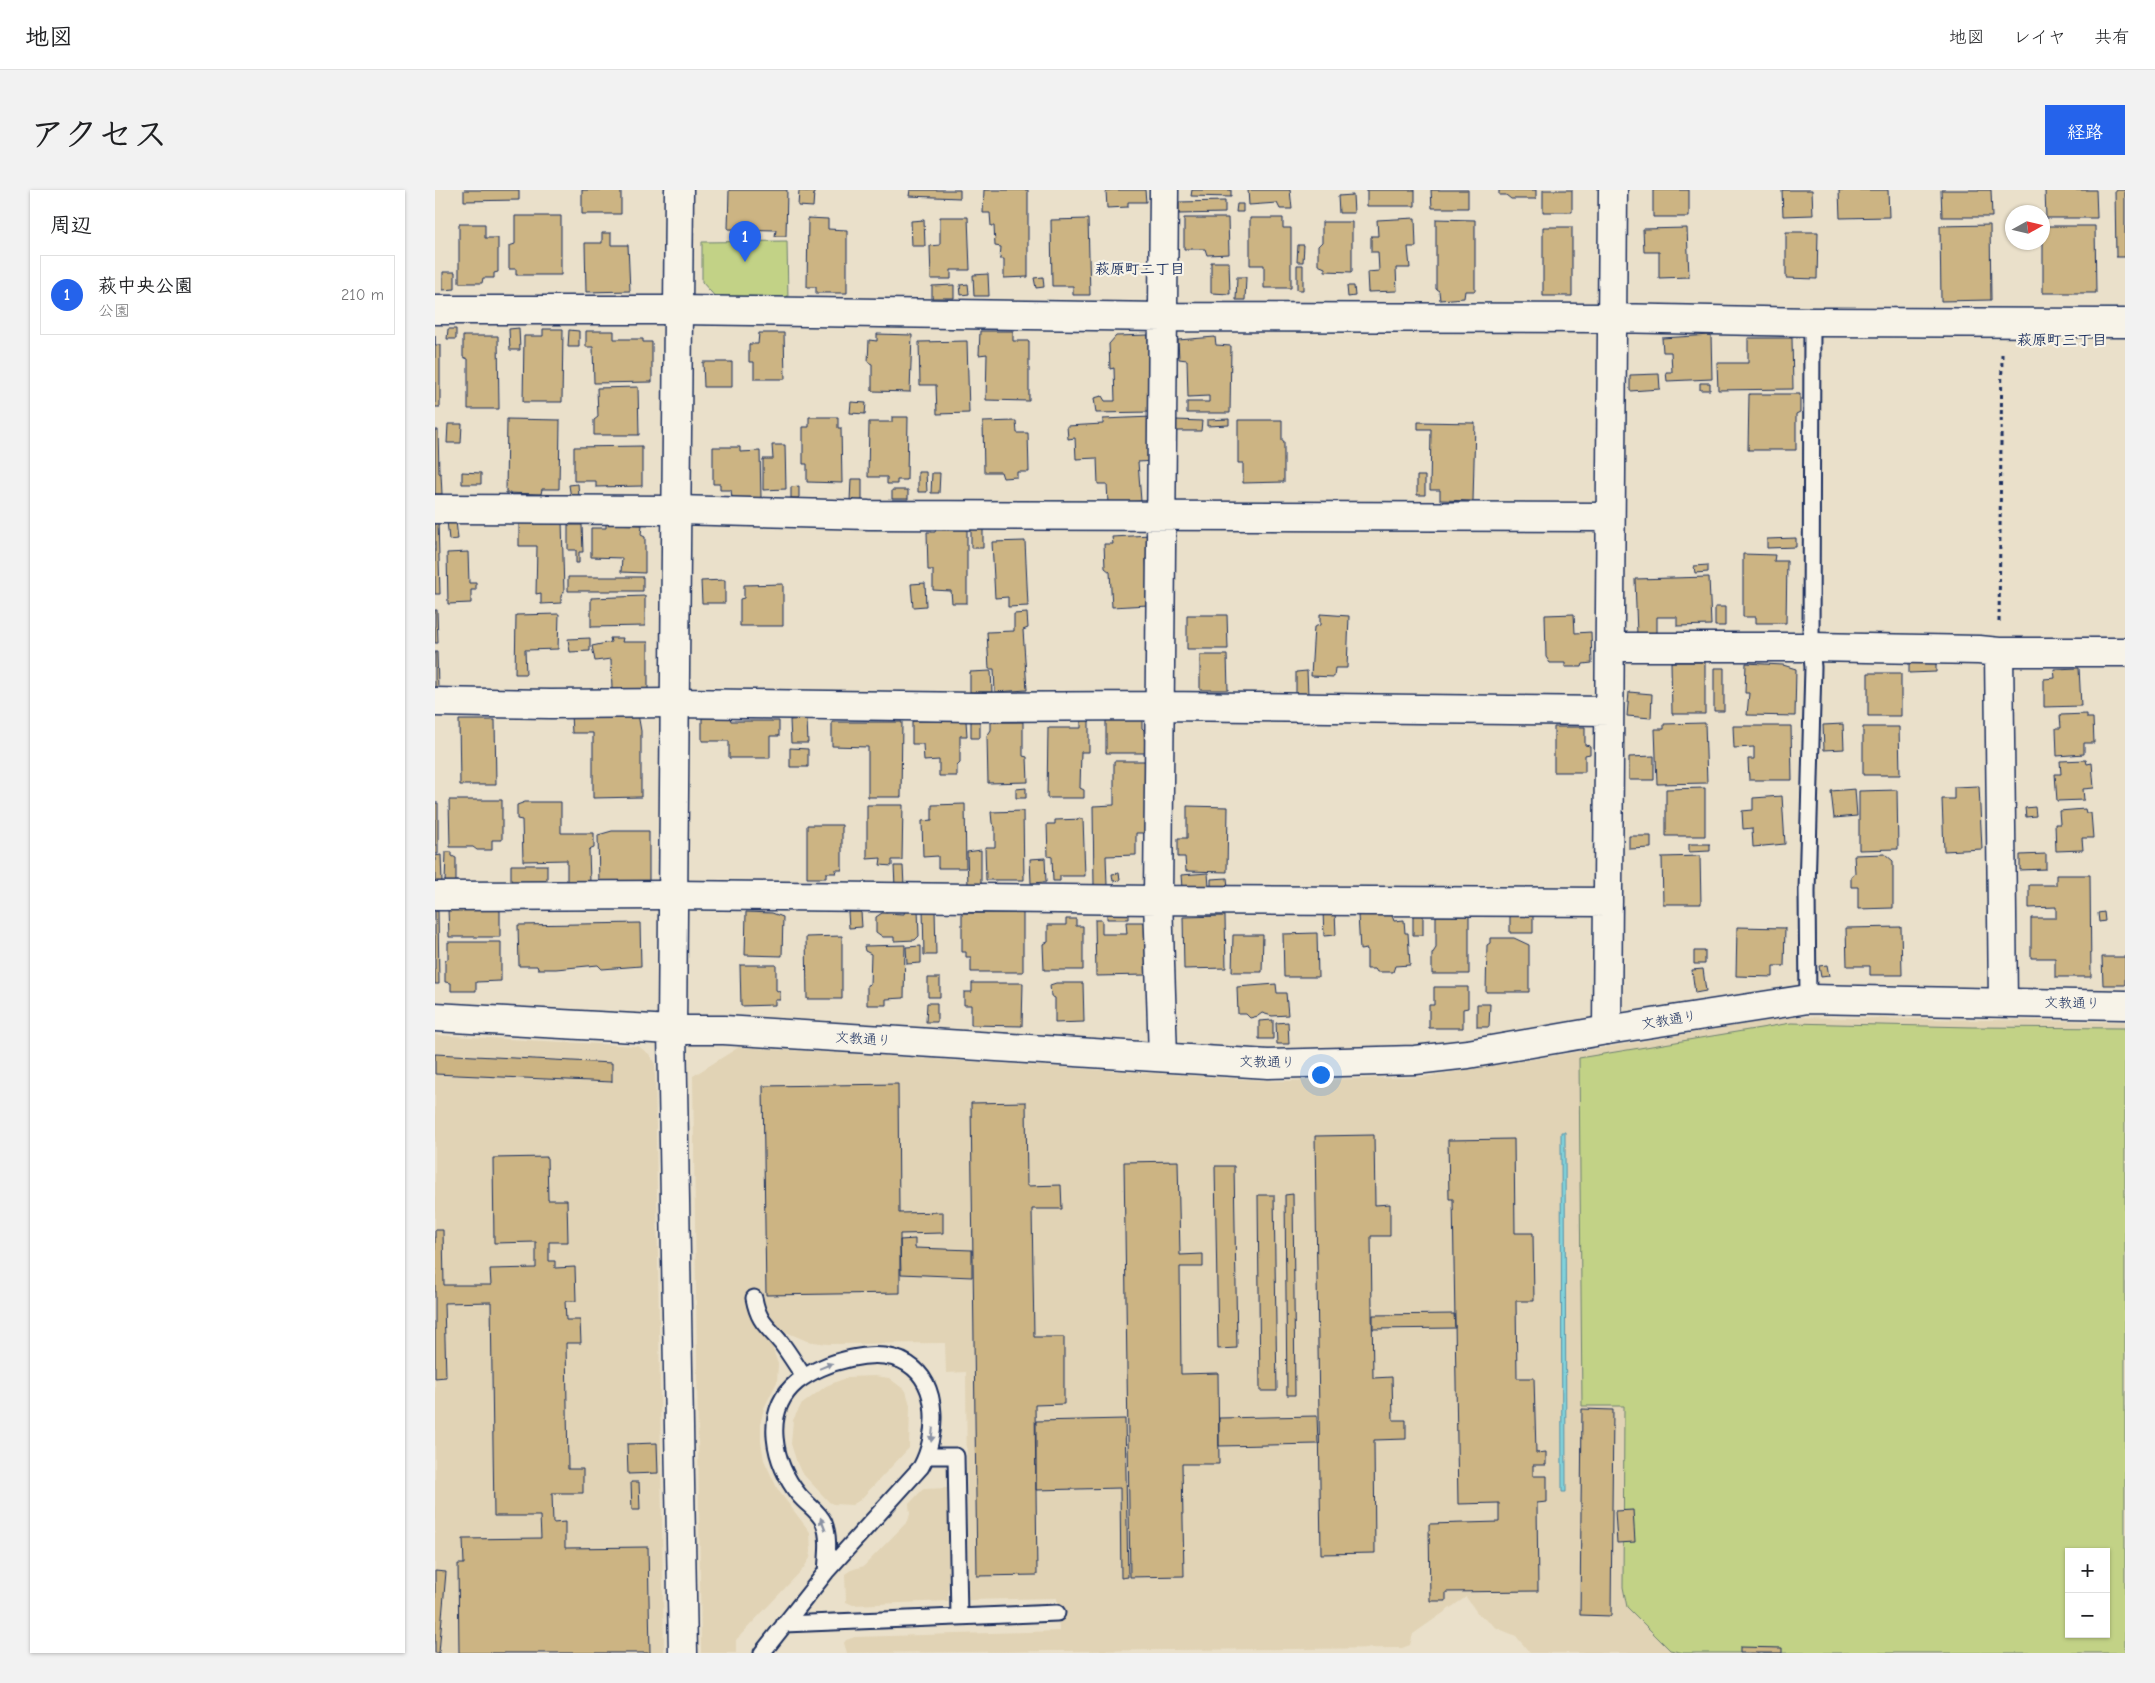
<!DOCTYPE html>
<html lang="ja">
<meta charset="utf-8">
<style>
:root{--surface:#fff;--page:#f2f2f2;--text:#202124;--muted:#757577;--line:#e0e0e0;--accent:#2563eb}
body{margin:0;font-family:"Comic Neue","Klee One",sans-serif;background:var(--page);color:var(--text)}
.controls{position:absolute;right:15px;bottom:15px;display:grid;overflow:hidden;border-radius:0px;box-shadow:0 1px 4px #0004}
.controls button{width:45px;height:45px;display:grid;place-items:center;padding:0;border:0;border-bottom:1px solid var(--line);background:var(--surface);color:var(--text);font:25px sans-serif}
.compass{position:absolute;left:1570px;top:15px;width:45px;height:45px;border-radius:50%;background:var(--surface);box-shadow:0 1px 4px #0004;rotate:82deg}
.you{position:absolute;left:885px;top:884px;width:18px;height:18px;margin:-12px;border:4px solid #fff;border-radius:50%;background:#1a73e8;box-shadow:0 0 0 8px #1a73e833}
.badge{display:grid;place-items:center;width:32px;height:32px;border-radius:50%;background:var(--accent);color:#fff;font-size:16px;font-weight:700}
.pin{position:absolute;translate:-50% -41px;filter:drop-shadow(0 1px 2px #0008)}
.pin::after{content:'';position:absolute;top:26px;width:18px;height:15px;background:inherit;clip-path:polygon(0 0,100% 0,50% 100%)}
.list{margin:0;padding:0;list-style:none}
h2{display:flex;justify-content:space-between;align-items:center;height:65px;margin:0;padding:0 20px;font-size:21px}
h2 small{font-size:16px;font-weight:400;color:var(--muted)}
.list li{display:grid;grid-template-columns:32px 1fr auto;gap:15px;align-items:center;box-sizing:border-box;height:80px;margin:0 10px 10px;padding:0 10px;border:1px solid var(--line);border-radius:0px}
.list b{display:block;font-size:19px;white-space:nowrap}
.list p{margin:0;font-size:16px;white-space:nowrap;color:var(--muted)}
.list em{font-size:16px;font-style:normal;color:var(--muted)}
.map{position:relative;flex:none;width:1690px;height:1463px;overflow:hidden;border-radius:0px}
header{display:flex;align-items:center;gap:30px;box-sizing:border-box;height:70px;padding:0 25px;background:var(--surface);border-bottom:1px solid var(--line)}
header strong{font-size:24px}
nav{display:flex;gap:28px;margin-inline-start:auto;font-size:18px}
.intro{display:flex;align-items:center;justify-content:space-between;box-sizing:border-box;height:120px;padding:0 30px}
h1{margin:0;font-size:35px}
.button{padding:12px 22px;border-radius:0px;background:var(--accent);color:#fff;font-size:18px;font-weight:700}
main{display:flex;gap:30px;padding:0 30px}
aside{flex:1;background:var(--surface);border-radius:0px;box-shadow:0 1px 4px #0004}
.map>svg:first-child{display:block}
.built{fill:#e1d3b5;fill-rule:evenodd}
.green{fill:#c2d286;stroke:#6e8072;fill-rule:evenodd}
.water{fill:#81d2da;stroke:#5891a8}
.building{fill:#ccb483;stroke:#1b2f5e}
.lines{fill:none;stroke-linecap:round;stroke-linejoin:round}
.lane-casing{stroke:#1b2f5e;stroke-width:19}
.street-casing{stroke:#1b2f5e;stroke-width:31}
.secondary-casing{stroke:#1b2f5e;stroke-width:31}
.path{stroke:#1b2f5e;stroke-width:3;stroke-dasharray:4 4;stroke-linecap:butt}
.lane{stroke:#f7f3e8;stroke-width:15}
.street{stroke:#f7f3e8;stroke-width:28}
.secondary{stroke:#f7f3e8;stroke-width:28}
.oneway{fill:#8991a3}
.labels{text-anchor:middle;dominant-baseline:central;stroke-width:4.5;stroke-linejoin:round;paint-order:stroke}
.street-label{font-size:14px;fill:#1b2f5e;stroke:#f7f3e8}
.neighbourhood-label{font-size:15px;font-weight:bold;fill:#1b2f5e;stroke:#f7f3e8}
</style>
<header>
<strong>地図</strong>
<nav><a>地図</a><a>レイヤ</a><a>共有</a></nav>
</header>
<div class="intro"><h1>アクセス</h1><a class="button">経路</a></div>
<main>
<aside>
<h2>周辺<small></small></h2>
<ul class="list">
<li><span class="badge">1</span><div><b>萩中央公園</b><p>公園</p></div><em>210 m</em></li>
</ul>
</aside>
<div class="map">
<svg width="1690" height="1463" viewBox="0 0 1690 1463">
<rect width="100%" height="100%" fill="#eae0ca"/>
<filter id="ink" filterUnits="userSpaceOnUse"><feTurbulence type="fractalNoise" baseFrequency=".02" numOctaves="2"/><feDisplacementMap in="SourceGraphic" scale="10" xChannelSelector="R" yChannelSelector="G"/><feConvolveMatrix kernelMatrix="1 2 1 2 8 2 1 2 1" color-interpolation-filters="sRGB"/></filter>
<g filter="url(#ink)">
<path class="built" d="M1356,827L1690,832V1463H1095L1081,1446L1062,1438L1043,1424L1031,1407L978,1444L975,1455L967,1458L412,1463L409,1453L411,1450L420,1447L624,1441L622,1408L533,1410L531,1182L511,1183L510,1153L393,1154L372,1151L339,1137L312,1110L319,1132L337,1156L343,1174L342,1192L329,1218L326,1231V1251L329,1270L343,1300L375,1342L376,1362L375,1368L368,1379L301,1450V1463H266L258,886L304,857L840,891L989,887ZM1634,1362H1671V1444H1634Z
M0,845L203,856L214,864L220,874L229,1463H0Z
M440,1186L454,1188L471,1201L475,1215L474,1258L425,1310L417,1315L398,1314L394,1312L366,1282L362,1273L356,1254L358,1230L366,1215L391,1196L413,1187Z
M513,1298V1411L418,1415L411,1412L410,1384L416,1380L429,1376L473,1331L475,1324L474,1314L488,1299Z"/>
<path class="green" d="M352,51L353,111H284L267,92V52Z
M1356,833L1537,837L1690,838V1463H1249L1235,1460L1192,1417L1188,1397L1189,1216H1147L1144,868ZM1634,1362H1671V1444H1634Z"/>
<path class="water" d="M1126,942H1130L1131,1302H1127Z"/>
<path class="building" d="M29,0H84V10L29,11Z
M147,0H186V24H147Z
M294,0H352L351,46H340L341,40L293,39Z
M475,0H525V8L474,6Z
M549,0H593V87L569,88V69H565L566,57L560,56L559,36H556L555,23H548Z
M677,0H710L711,12H693V17L672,18L671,1Z
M757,0H796V7L756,6Z
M813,0H855L857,19H845L842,13L814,15Z
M932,0H980V16H932Z
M996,0H1033V18H997Z
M1064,0H1101V9H1076L1071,5H1064Z
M1108,0H1137V22H1108Z
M1218,0H1254V27H1218Z
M1347,0H1377L1378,25L1348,26Z
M1404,0H1453L1454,27L1405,28Z
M1506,0H1556L1557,27H1507Z
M1610,0H1661L1662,28H1611Z
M1680,0H1690V67H1681Z
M364,1L379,2L378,17L363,16Z
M918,5L919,23H904L903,6Z
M790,11V23L744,24V12Z
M802,14H808V22H801Z
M80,26H126V85H81V79H74V56L80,54Z
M505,27H533L535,80H516V89H496L495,56L505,55Z
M373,28L393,29V39L412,40V103H381V97H372Z
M749,28H793L794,64L772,65L770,59H749Z
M815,28H848V38H856V98H829V75H815Z
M980,28L981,57H973L975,78H961L962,101L933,102L932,82L944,81L943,62H936V46H943L942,30Z
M653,29L655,105H638V96H617L616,30Z
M1001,29L1040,30V101H1030L1029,108L1005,110L1004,101L1001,99Z
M489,30L490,56H477L476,31Z
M887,32H917V82L890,81V78L883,75V56L887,52Z
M24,34H50V48H63V82L59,83V88H48L47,93H24Z
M1555,35L1556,110L1506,111L1505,36Z
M1608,36H1660L1661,103H1608Z
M1108,37H1137V106H1108Z
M1252,38L1254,87L1224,88V62H1209L1208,39Z
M1351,42H1383L1382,89L1351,88Z
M167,43H176V55H193L195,101L151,102L150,53H167Z
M863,55H869L868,72H862Z
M776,72H794L795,104L776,103Z
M862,75H868V100H862Z
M8,82H20V99L8,100Z
M553,84L554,106H539L538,85Z
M608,87L609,97L601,98L599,88Z
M802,87H811L810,110H801Z
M533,94L534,104L526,105L525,95Z
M519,95V108H497V96Z
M912,96H919L920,106L913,107Z
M84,138L85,160H75L74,139Z
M13,139H21V149H12Z
M108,139H128L127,212H88L89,146H108Z
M134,140L144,141V157H133Z
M151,141H179V149H208V152H217V192L159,193L158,157H151Z
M545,141H578V151H594V211L551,210L552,164L544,165Z
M324,143H349L350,189H319V172H314V154H323Z
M442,144L477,145L475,202L437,201V174L433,172L434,150L442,151Z
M713,145L715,222L661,223L659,208L667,206L670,211H680L679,178L675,179L674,154L681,146Z
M1276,145L1277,189L1232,191L1231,182H1237L1236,162H1228L1227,148Z
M0,146V155H5V217H0Z
M28,146H63L64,219H33V169L28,167Z
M780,147L781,155L796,156L795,223H752V212H774V206L753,207L752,170L744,169L743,150Z
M1313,148H1357L1358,199L1283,200L1282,173H1313Z
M532,151L534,223L502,224L501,195H485L484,152Z
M268,172H297V197H269Z
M1224,184L1225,199L1195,201V185Z
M1265,193H1275V200H1265Z
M203,197L204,245H159V230L163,227L162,198Z
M1314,204H1365V222L1361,224V260H1313Z
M416,212L431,213L430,224L415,223Z
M374,227H403V238H406L407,293L372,292V274H368V237H374Z
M457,227H473L472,290H462V294H452V287H433L434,232H457Z
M717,227L719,271L703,272L706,311L673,313L672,294H663L662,268L641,269L640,248L633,249L632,236L668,234V229Z
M72,229L125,230L124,299H107L106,304L71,303Z
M794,229V235L772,236V230Z
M741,230L767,231L766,241H741Z
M803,230H847V251H849V292L808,293V273H803Z
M581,231L582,243H593L594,282H582V287L568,288L566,282H549L548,232Z
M983,232L1040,233L1038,311L1005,310V300H995L996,239H983Z
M13,234H27L26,253H12Z
M0,240H3L4,283L6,284L7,304H0Z
M337,255H350L351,299L328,300V269H338Z
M207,256V296L161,297V291H139V257Z
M278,257H305V262L325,261L326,308H297L296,300H285V294H278Z
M27,282L46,283V294H27Z
M483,282H491L492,302H483Z
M497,283H505L504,303H496Z
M982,286H990V305H982Z
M416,289H427V311H415Z
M143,294L144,307L136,308L134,295Z
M364,296V308H356V297Z
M457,300H473V309H457Z
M0,331H3L5,404H0Z
M12,331H21L23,349L14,350Z
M84,331H127L129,402L126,406V413L106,414V403L101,404L102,356H84Z
M171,334L207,335L206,345L210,347V383L186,382L187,368L156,367V338H171Z
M133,335H147L148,362H144V373H141V360H133Z
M536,335H548V358H536Z
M532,336V413H517L516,401L498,400V380H493L492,342H500L501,339Z
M716,345L717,365L711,368L713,415L677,417L675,382L670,378L669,354H678L677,347Z
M1361,348V357L1332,358V349Z
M590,351L593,416L573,417V407L560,408L557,352Z
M33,362L34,393H41V400H36V413L13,414L12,363Z
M1308,364L1340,365L1339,371H1352L1351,433H1321V427H1308Z
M1273,375V382L1260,383L1259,376Z
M133,387H208V401H133Z
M1274,387L1276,435L1242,436V427H1222V444L1202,445L1200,389Z
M290,390V413H267L266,391Z
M490,393L491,416L478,417L476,394Z
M348,394V436H305V409L309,408V395Z
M210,406V436L156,437V408Z
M1280,417H1290V436H1280Z
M0,420H2L3,453H0Z
M592,423L593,438L588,440L592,500L560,502L559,479H554L552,442L579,441V424Z
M124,424L123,459L90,460L91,484H80L81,425Z
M885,424L914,426L912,478H900L899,487L876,486L879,437L885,435Z
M1139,424L1140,443L1156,442L1157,473L1148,474L1147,477H1130V473H1115L1111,467L1110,425Z
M752,425H792L793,459H752Z
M155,448V461L135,462L133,449Z
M175,448H188L187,452H213V499H177L176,469L160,471L157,456L176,452Z
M0,462H2L3,497H0Z
M765,465H792L793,500H765Z
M1501,469V482L1474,483V470Z
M1236,472H1270V524H1237Z
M1311,473L1348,475L1361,479L1360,526L1312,525L1314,503H1310Z
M1279,478H1289V521H1279Z
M1644,478L1646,516L1609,517V489L1620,488L1619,479Z
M556,481L557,502H535V482Z
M872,481L873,505L861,506V482Z
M1433,483H1466V526H1433Z
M1194,502L1217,504L1216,528L1192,526Z
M203,524L206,541V607L158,608V543H137L136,525Z
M1652,524V528H1658L1659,553H1649V564L1622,566L1621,538H1626L1625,525Z
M267,528H295L296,531H344V546H335V568H294V551H267Z
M646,528H654V562H646L645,598L649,600V608H612L613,538H646Z
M372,529L373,553H356L355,530Z
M536,529H545V548H536Z
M24,530H60L61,595H25Z
M671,530H707V538L709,540L710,563H671Z
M477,531H531L532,546H525V573L522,576V586H504V570L489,571L488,554H477Z
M397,532H467L466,607H433V557L397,556Z
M556,532H588V566L592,567L593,592L553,593L552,546L556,540Z
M1270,533L1272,593L1222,594L1220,539H1229V534Z
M1408,534L1409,559L1389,560L1388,535Z
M1298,536H1356L1357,590H1314L1313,569H1319V557L1299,558Z
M1119,537H1150V555L1155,556V564L1150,565V582H1119Z
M1428,537H1464L1465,585H1428Z
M355,558L373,559V577H355Z
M1219,566V590H1194V567Z
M1651,570L1652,574L1657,573L1659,598L1648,599L1649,610L1622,611L1620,584H1626L1625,571Z
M679,571H713L714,643H701V665L671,666L672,695L659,696L658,616L679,615Z
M1544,596L1547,659L1509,661L1507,609H1519V597Z
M591,598V608H581V599Z
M1270,598V646H1231V599Z
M1420,599L1422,626L1399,628L1396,601Z
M1462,600L1463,659L1424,660V601Z
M1347,606L1350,654L1318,657L1317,638L1308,639L1307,621L1318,620V608Z
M14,610H67V650H57V660H42L38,657H15Z
M90,612H126V643H159V658L154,660L155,692L132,693V670L88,671L87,630L82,629V615Z
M0,613H3V664H0Z
M530,614L531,678H503V666L488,667L487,631L497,630V615Z
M432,615H468L467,670H457V676L445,675L446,668L432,669Z
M752,616L793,617L792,682L751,681L750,667H743V648H752Z
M1600,617L1601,626L1591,627L1590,618Z
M1650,619L1651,623H1656L1658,648H1647L1648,660L1621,661L1620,634H1625L1624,621Z
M588,621L589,690H551L550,657H560V637L557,633L556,622Z
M648,629L650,686H625V691H618L617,667L613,666L612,634H620V630Z
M372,635H407V680H400L401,683H391V688H372Z
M177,641H214V694H164L163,645Z
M1194,646H1216V658L1194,659Z
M1254,654H1275V661L1254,662Z
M546,660V697H533L532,662Z
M11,662H17V666L21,668V693H10Z
M1450,664L1458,671V718L1423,719V697H1416V686L1420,683L1419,665Z
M1611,664V679L1585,680V665Z
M6,665L7,692H0V666Z
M1265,666L1266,714H1228L1227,667Z
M610,668L611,692L596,693L595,669Z
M76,675H112V694L76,695Z
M459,676H468L469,696H460Z
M684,683L685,690L678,691L677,684Z
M773,683L774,697L747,698L746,685Z
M1621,685H1655L1656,787H1620V768H1596V728H1621V717L1594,718V695H1621Z
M792,688L793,697H776V689Z
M65,718V747H14L13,719Z
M483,719L484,746L480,750L459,751V747H448L441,742V727L447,723L469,724L470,720Z
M488,719H500L501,765H489Z
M672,720H694V729H672Z
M0,721H3L4,794H0Z
M1075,721L1098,722V743H1075Z
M311,722L337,723L348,727L347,766L310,765Z
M413,722H426L427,737L414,738Z
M888,722H900L901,745L889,746Z
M1669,722L1670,731L1664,732L1663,723Z
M527,723H588V782H536V767H531V762H527Z
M956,723L959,731L969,730L970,743H973L975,775L960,776L958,782H942L940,779H932V759L925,760L923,725Z
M978,724L988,725V745H978Z
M790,726L791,778L749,779L748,727Z
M1001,726H1034V784H997V764L1001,758Z
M631,729H641V736H648V780H609L608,754L613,752V735H631Z
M660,730H667V744H692L691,732H711V785L661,786Z
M205,733L206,776L167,779L163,775L121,779H103L102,776H84L83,735Z
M1302,737L1350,738L1349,776H1338V787L1301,786Z
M1466,737L1467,785H1435V776H1412L1411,738Z
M882,743L883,787H849L848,744Z
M798,745H828L827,782H797Z
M407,746V809H372L371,747Z
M1055,748H1079L1094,755V802H1051L1052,755L1055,753Z
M13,752H66V791L41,792V801H16V793L10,792V771L13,769Z
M470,755L469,808L451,809V815H432V795L435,794L436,764L430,761L429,756Z
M486,756V773L472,774L471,757Z
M1259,761H1270V774H1259Z
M1667,767H1690V795H1668Z
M305,775H341V800L345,802V810H340V815L306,816Z
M1392,775L1394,786L1386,787L1384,776Z
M1268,779L1271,801L1260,803L1257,780Z
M493,788H505V807H493Z
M537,793H588L587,836L536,835V815H529V802H537Z
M621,793H648L649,832L620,833V808L616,806L615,795Z
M841,794L842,803H851L853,825L837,826L827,823L823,826L815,828L811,824H803L802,797Z
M999,797H1033V818L1028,819V838H994V815H999Z
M492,813H502V832H491Z
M1042,814H1055L1054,837H1042Z
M838,830V849H824V831Z
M853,832L854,854H842L841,833Z
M0,864L177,873V892L0,884Z
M463,894L464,1023L508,1022V1043L465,1044V1103L331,1105L328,896Z
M591,912L592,996L626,995L627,1019H597L599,1147H629V1214L600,1215L602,1385L542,1386L536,913Z
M939,945L940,1015L955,1014V1046H936L938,1188L957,1187L958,1230H971V1249L939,1250L940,1363L886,1364L880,946Z
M1079,949L1080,1043H1098L1099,1111H1081L1082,1188H1099L1101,1263L1111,1262V1275H1098V1286H1112V1312L1102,1313L1103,1401L1011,1402V1411H995L994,1334L1064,1332V1313L1023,1314L1018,1009H1014L1013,950Z
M112,967L113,1010H132L133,1052H114V1071H120V1078L140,1077L141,1111H130L131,1130H145L146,1153H131L133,1279H148V1303H117L118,1333L130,1332V1358L213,1357L215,1463H24L23,1374H29L28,1349L106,1348L105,1326H59L56,1112L9,1113L11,1187L0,1188V1040H8L9,1095H56L55,1079L101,1078V1052L59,1053L58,968Z
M743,971L745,1065L768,1064V1077H745L746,1184L783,1183L784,1274H747L749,1386L695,1387L689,972Z
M780,976H799L802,1158L783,1159Z
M858,1004L860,1205H852L850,1005Z
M823,1005H839L842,1201H825Z
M480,1049V1058L537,1060V1087L466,1084L465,1050Z
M1019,1124L1020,1138L938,1139V1125Z
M1147,1219L1178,1220L1176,1426L1145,1425Z
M882,1226L883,1254L784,1256V1228Z
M690,1229L693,1387L686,1388L685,1298L601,1300V1231Z
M222,1253L223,1283L193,1284L192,1254Z
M196,1292H204L205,1320H197Z
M1198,1320L1200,1352L1182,1353L1180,1321Z
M0,1381L11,1382L4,1463H0Z
M1305,1457L1347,1458V1463H1305Z"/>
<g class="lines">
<defs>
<path id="lane" d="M1373,809L1372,701L1378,477L1376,457L1377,132
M319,1108C324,1134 333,1136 347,1154C355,1165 362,1176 369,1187
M492,1266H521L524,1427
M349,1434L622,1423
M327,1463L391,1382L486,1277C502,1248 506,1195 473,1174C443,1155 387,1172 362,1192C326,1222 339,1274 364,1305C372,1315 384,1321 389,1333C395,1348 392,1366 391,1382"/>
<path id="street" d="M0,120H243L728,127L1177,128L1377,132L1690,133
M0,319L242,320L434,325L1175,327
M1175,457H1376L1544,460L1564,462H1690
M1564,462L1568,812
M0,512L116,514L240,513L540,517L725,516L1174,521
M0,706L238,705L723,710L1173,712
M1172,840L1178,0
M728,867L723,710L729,0"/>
<path id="secondary" d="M244,0L237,840L248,1463
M0,827L237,840H289L833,874L980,870L1033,864L1172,840L1373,809L1690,815"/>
</defs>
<use href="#lane" class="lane-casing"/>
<use href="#street" class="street-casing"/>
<use href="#secondary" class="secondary-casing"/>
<path class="path" d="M1564,432L1567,163"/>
<use href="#lane" class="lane"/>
<use href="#street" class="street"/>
<use href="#secondary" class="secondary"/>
</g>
<defs><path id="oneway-solid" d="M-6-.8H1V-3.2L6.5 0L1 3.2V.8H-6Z" transform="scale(1.25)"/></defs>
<g class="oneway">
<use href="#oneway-solid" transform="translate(391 1176) rotate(-22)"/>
<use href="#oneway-solid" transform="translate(497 1245) rotate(97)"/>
<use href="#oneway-solid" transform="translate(388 1334) rotate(-111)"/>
</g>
</g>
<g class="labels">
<g class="street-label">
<text transform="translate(1637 813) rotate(1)">文教通り</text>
<text transform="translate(1234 830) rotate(-9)">文教通り</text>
<text transform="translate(428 849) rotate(4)">文教通り</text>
<text transform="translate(832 872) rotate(1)">文教通り</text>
</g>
<g class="neighbourhood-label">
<text x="705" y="79">萩原町二丁目</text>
<text x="1627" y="150">萩原町三丁目</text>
</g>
</g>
</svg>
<div class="controls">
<button>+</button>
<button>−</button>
</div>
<svg class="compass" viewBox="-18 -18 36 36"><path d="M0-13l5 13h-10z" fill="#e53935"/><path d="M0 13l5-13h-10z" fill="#757577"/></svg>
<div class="you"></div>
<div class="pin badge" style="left:310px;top:72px">1</div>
</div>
</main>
